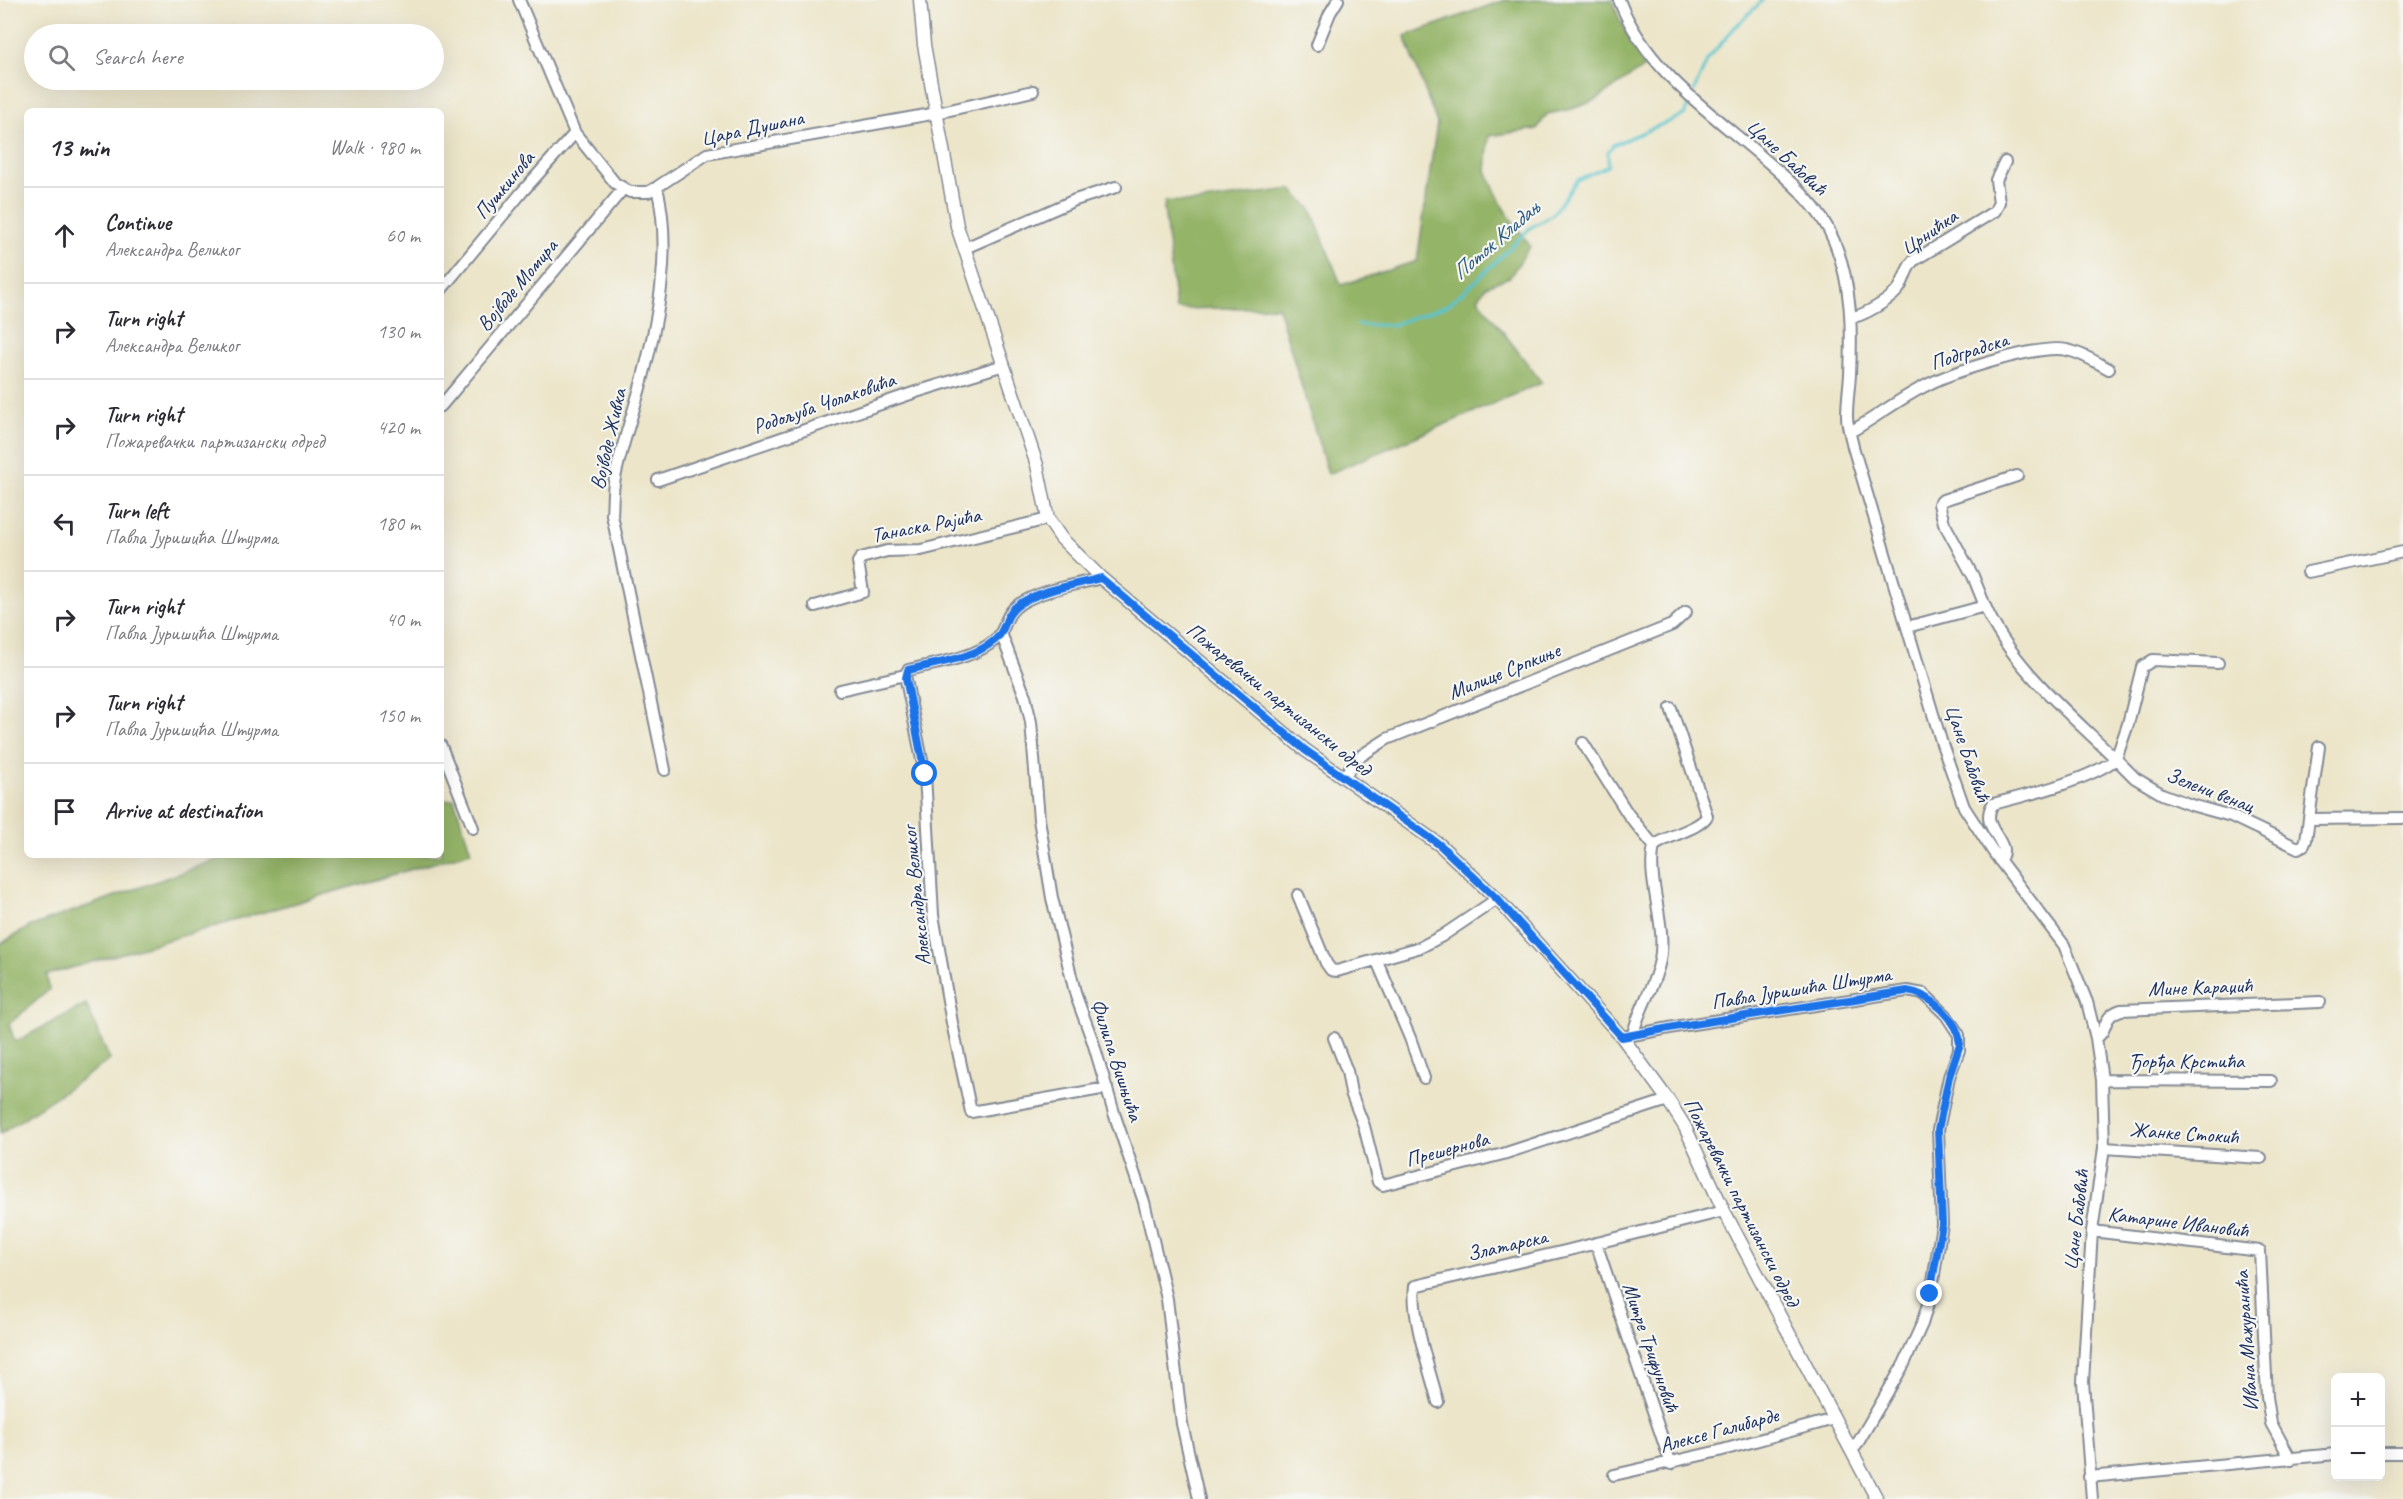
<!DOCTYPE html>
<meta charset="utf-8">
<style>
:root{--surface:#fff;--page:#f2f2f3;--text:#2b2b33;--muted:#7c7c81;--line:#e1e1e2}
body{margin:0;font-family:Caveat,sans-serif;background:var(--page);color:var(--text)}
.controls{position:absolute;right:18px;bottom:18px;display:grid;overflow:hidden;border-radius:9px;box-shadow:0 6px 24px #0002}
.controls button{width:54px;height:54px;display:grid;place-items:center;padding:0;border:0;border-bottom:2px solid var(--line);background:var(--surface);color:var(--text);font:30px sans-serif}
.stop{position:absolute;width:18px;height:18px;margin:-14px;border:4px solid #1a73e8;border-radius:50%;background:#fff}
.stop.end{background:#1a73e8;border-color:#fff;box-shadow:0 2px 6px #0008}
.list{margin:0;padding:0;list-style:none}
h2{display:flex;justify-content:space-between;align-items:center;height:78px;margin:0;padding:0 24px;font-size:26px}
h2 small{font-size:20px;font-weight:400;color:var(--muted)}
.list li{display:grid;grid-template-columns:39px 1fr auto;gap:18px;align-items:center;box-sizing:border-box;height:96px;padding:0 24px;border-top:2px solid var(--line)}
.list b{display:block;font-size:22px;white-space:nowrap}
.list p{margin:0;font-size:20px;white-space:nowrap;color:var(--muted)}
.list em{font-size:20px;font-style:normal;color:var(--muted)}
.icon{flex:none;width:33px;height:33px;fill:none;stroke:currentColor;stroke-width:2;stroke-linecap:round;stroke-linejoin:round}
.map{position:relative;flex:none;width:2403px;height:1499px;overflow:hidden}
.search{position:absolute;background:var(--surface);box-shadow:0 6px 24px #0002;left:24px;top:24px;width:420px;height:66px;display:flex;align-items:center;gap:15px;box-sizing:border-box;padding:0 21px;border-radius:33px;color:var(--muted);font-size:22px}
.panel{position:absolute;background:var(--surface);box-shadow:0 6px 24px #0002;left:24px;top:108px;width:420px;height:750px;border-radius:9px}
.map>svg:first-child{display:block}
.forest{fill:#94b467;stroke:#587262;stroke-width:1.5}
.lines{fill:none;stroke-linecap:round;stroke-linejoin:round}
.stream{stroke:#57c4ce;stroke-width:3}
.minor-casing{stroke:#848a94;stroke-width:14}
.tertiary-casing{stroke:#848a94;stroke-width:15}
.minor{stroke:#fff;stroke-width:10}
.tertiary{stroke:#fff;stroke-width:12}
.route{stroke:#1a73e8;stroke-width:8}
.labels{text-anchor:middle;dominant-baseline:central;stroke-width:4.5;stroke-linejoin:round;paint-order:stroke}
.street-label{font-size:21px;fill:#1b2f5e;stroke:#f6f6f2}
.water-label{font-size:22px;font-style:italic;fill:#2d5c80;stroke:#f6f6f2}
</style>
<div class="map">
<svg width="2403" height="1499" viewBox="0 0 2403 1499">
<rect width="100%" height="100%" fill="#f6f6f2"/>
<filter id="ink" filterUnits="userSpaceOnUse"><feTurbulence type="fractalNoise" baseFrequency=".0167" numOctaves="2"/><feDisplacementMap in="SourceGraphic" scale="12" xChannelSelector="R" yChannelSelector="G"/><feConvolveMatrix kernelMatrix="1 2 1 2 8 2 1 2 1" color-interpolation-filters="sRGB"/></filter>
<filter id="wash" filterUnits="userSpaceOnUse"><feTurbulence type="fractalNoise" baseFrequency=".008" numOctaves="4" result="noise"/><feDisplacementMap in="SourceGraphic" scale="24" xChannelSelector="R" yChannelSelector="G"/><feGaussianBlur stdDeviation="1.35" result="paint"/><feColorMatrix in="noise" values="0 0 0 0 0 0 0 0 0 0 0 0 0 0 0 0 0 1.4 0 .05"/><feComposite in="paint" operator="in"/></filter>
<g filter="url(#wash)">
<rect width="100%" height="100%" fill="#ece5c9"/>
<path class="forest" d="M1504,0H1612L1620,20L1644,67L1596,100L1572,109L1547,114L1537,129L1489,136L1486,171L1504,209L1530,246L1510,277L1486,286L1478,299L1542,383L1328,474L1278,307L1176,309L1164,208L1165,201L1196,202L1291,189L1311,209L1341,285L1417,261L1437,123L1405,36Z
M454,799L471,852L47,975L49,990L9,1024L15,1042L86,1004L110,1060L0,1134V944L29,927L230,855H441V801Z"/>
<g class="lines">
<path class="stream" d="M1694,91L1708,59L1735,27L1763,0
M1358,325H1392L1446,306L1476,281L1530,228L1552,215L1577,180L1608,166V152L1613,145L1684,115L1688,106"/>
</g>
</g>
<g filter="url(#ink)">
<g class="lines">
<defs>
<path id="minor" d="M519,0L575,133L615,183L630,192H648L657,187L707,154L937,113L1033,91
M1619,0C1646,69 1706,109 1761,156C1789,180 1820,206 1834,241C1852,284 1852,329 1850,375C1849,388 1847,402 1847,416C1847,426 1851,437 1853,447L1942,744L1964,807L1994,853L2064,945L2087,1002L2096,1038L2102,1080L2104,1148L2092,1231L2083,1382L2092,1499
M1317,45L1330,13L1338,0
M657,187C672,250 659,315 643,377C634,411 622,444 615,478C612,490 613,503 612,515L665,770
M965,248L1075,200L1116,187
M441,290L522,192L575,133
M1851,317C1862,317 1894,298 1900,287C1905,278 1906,269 1913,261L1995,211L1999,202L1996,180L2005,162
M441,406L623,189
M1850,432C1875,418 1899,399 1925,386C1951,372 2039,344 2067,350C2082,353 2096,362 2109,369
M658,480L916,392L1004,365
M2308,572L2403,552
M1101,578C1075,585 1045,589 1021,603C1002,615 1008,629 995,640C973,659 936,663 908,670L905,675L925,775L933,915L952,1023L971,1112L1107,1088
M815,606L863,592L858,562L861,558L887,551L921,550L1048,519
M1985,606L1973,576L1944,523L1939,504L1943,500L2017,476
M1907,627L1985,606C2009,664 2072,716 2116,759C2089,780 2028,795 1993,804C1977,828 2015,843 1999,860
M1001,633L1025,696L1031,722L1039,819L1052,898L1076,996L1093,1042L1114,1113L1144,1202L1167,1299L1182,1424L1199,1499
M2218,663L2153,660L2142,667L2128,724L2116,759L2135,778L2162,794L2191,805L2231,816L2298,848L2304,845L2306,840L2319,747
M840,690L905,675
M1583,743L1628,814L1654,846C1646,881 1667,922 1660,960C1655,986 1639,1008 1633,1034
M441,746L473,828
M1344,777L1356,759L1387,739L1672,625L1686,612
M2309,819L2403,818
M1654,846C1668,835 1700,829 1707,816L1671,708
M1298,895L1326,963L1331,970L1337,971L1421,947L1442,936L1497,899
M1377,961L1410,1038L1424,1078
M1622,1037L1680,1026L1907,991L1924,994L1946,1015L1959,1035V1050L1949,1077L1938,1130L1942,1224L1931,1294L1922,1324L1904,1364L1856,1446L1850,1449
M1334,1038L1347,1071L1351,1093L1364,1126L1378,1182L1383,1185L1503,1154L1668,1100
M2096,1038C2109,1031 2100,1017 2121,1010L2320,1002
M2102,1080L2271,1081
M2104,1148L2261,1158
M2092,1231L2260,1251L2267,1397L2271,1423L2291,1460
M1596,1243L1671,1464
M1438,1402C1430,1371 1411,1318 1415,1286L1565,1251L1724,1211
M2380,1453H2403
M1614,1475L1719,1451L1834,1419
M2089,1477L2336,1454"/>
<path id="tertiary" d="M920,0L924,45L957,226L1037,465L1048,519L1061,538L1101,578L1305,750L1440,845L1497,899L1622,1037L1668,1100L1685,1127L1724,1211L1877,1499"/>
</defs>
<use href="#minor" class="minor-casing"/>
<use href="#tertiary" class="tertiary-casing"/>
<use href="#minor" class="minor"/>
<use href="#tertiary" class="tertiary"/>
</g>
</g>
<g class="lines" filter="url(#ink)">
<path class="route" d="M925,774L906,678L908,670C936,663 973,659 995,640C1008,629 1002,615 1021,603C1044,589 1075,585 1101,578L1305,750L1440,845L1497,899L1622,1037L1680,1026L1907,991C1931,994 1958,1019 1960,1044L1949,1077L1938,1130L1942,1224L1930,1294"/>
</g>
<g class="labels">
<g class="street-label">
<text transform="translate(752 128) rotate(-12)">Цара Душана</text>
<text transform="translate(1787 157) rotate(43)">Цане Бабовић</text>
<text transform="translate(504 185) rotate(-50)">Пушкинова</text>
<text transform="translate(1929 232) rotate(-35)">Црнићка</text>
<text transform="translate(517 285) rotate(-50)">Војводе Момира</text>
<text transform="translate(1969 351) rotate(-18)">Подградска</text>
<text transform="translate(824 403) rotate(-19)">Родољуба Чолаковића</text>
<text transform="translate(608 439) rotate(-77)">Војводе Живка</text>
<text transform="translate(926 525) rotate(-11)">Танаска Рајића</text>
<text transform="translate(1504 671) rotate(-22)">Милице Српкиње</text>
<text transform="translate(1279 699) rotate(39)">Пожаревачки партизански одред</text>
<text transform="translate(1968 753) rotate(71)">Цане Бабовић</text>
<text transform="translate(2210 790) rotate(21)">Зелени венац</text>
<text transform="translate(916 896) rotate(-96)">Александра Великог</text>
<text transform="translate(2200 987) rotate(-2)">Мине Караџић</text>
<text transform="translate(1801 988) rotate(-9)">Павла Јуришића Штурма</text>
<text transform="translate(1117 1060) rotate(72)">Филипа Вишњића</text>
<text x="2186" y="1061">Ђорђа Крстића</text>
<text transform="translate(2184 1133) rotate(4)">Жанке Стокић</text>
<text transform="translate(1447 1149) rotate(-15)">Прешернова</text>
<text transform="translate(1742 1202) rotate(63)">Пожаревачки партизански одред</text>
<text transform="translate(2076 1220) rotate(-83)">Цане Бабовић</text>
<text transform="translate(2178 1222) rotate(7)">Катарине Ивановић</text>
<text transform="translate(1507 1245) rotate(-13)">Златарска</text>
<text transform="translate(2246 1341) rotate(-94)">Ивана Мажуранића</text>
<text transform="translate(1651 1347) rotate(71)">Митре Трифуновић</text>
<text transform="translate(1719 1430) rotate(-15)">Алексе Галибарде</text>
</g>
<g class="water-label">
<text transform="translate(1496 240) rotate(-41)">Поток Кладањ</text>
</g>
</g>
</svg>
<div class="controls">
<button>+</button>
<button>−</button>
</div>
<div class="stop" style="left:925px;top:774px"></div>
<div class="stop end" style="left:1930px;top:1294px"></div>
<div class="search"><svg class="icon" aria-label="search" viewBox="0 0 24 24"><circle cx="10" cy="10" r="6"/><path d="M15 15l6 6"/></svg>Search here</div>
<section class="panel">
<h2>13 min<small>Walk · 980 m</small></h2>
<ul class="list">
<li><svg class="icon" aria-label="ahead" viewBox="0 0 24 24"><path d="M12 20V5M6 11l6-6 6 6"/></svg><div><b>Continue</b><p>Александра Великог</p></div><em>60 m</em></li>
<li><svg class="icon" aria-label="right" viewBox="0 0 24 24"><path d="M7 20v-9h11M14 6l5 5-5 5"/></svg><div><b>Turn right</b><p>Александра Великог</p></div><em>130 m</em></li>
<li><svg class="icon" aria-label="right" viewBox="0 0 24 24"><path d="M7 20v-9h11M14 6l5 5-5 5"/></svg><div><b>Turn right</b><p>Пожаревачки партизански одред</p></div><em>420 m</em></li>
<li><svg class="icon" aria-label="left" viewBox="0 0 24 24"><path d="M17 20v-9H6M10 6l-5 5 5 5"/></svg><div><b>Turn left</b><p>Павла Јуришића Штурма</p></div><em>180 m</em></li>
<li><svg class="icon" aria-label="right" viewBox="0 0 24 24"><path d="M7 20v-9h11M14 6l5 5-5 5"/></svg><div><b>Turn right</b><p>Павла Јуришића Штурма</p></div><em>40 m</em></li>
<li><svg class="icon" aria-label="right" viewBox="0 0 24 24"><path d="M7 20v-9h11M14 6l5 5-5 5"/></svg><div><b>Turn right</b><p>Павла Јуришића Штурма</p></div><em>150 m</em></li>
<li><svg class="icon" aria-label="arrive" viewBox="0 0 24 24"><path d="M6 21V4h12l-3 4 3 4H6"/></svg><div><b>Arrive at destination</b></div></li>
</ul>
</section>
</div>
